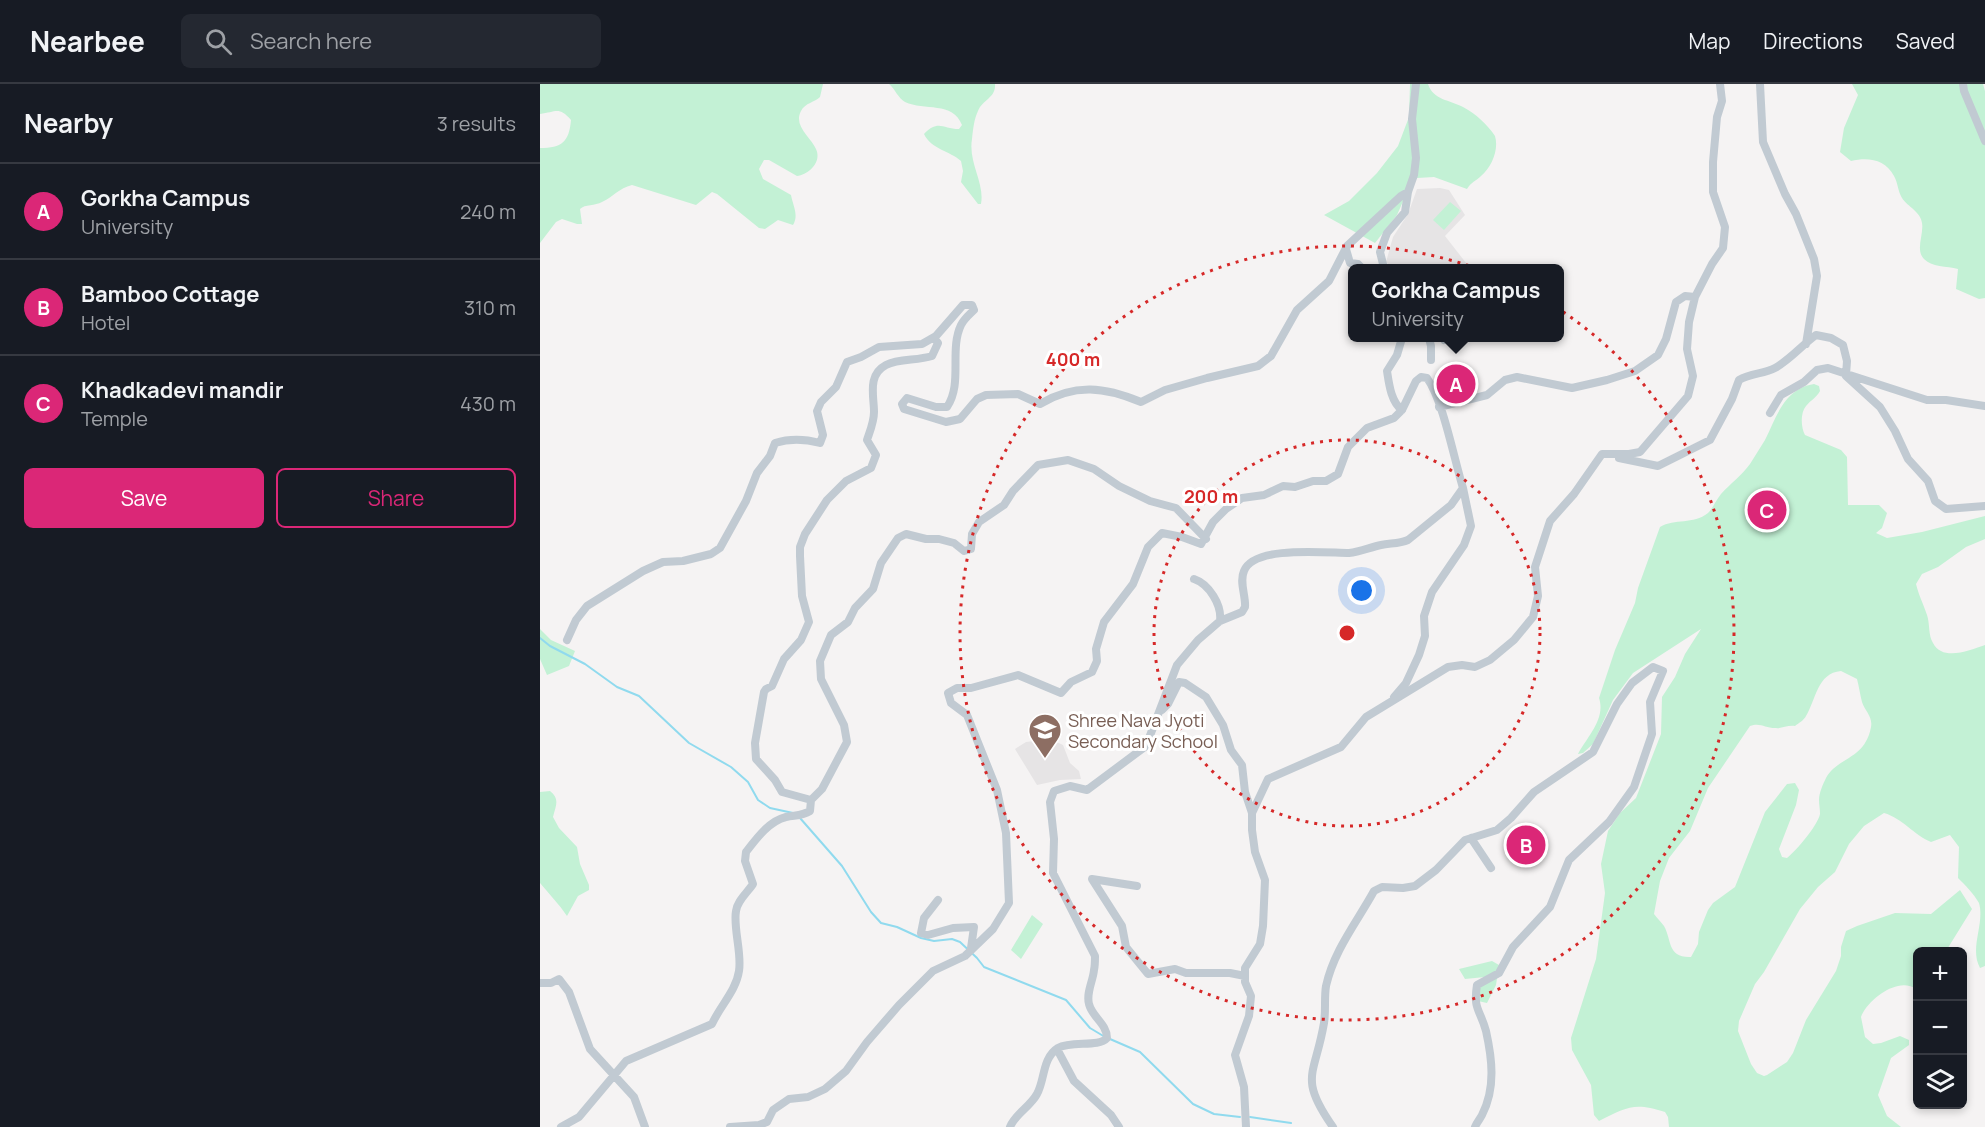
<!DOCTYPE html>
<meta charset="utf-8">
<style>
:root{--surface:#171b24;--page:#242831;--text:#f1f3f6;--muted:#9ea1a6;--line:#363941;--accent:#db2777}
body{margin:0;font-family:Manrope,sans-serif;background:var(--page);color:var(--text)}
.controls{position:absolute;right:18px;bottom:18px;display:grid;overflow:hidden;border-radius:9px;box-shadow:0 3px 9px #0003}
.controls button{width:54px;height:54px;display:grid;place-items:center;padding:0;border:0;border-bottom:2px solid var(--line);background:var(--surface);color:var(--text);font:30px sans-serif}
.you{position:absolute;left:822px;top:507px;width:21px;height:21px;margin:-15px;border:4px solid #fff;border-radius:50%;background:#1a73e8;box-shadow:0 0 0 9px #1a73e833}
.badge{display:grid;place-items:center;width:39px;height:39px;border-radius:50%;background:var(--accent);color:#fff;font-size:20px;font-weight:700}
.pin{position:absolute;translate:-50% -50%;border:3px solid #fff;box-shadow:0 2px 6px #0006}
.popup{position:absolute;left:808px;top:180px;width:216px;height:78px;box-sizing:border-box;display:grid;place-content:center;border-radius:9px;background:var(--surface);filter:drop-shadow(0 2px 4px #0005);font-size:20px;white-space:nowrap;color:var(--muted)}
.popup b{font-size:22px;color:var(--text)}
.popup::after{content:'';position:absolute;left:50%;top:100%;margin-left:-12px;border:12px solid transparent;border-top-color:var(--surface)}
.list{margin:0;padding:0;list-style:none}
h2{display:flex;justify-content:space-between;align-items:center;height:78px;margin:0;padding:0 24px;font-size:26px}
h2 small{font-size:20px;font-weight:400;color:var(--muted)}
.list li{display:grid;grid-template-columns:39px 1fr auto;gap:18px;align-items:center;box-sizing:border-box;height:96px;padding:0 24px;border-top:2px solid var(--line)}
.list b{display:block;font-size:22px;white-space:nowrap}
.list p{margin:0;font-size:20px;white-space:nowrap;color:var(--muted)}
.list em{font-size:20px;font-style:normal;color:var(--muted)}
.actions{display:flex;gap:12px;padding:18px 24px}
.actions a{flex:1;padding:14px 0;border:2px solid var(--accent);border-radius:9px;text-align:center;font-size:21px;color:var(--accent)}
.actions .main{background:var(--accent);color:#fff}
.icon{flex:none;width:33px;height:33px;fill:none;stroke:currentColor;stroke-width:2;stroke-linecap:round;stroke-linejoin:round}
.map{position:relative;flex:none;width:1445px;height:1043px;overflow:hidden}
header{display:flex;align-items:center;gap:36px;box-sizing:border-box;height:84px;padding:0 30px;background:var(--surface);border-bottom:2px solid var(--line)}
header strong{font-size:28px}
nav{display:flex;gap:33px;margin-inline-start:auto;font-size:21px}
.search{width:420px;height:54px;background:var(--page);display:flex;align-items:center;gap:15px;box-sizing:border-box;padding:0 21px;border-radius:9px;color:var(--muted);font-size:22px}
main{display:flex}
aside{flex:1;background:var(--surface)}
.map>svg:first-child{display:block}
.education{fill:#e6e4e5}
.green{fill:#c3f1d5;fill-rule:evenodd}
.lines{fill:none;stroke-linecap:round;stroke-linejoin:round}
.stream{stroke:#90daee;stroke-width:2}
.minor{stroke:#c1cad2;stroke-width:8}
.ring{fill:none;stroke:#d62828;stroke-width:3;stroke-dasharray:3 6}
.labels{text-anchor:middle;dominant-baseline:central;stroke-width:6;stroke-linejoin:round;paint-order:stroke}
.education-label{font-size:18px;fill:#785e54;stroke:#fff;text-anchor:start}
.centre{fill:#d62828;stroke:#fff;stroke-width:3}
.ring-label{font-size:18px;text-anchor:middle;font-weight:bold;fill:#d62828;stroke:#fff;stroke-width:6;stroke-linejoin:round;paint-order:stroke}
</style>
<header>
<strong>Nearbee</strong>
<div class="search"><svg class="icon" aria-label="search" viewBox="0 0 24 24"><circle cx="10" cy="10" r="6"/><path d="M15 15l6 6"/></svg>Search here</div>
<nav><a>Map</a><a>Directions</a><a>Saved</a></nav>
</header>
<main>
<aside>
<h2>Nearby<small>3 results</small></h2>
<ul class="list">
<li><span class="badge">A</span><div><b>Gorkha Campus</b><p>University</p></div><em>240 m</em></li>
<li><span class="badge">B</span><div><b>Bamboo Cottage</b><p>Hotel</p></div><em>310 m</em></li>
<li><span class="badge">C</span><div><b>Khadkadevi mandir</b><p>Temple</p></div><em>430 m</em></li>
</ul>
<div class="actions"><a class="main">Save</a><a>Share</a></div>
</aside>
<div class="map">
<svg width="1445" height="1043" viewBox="0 0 1445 1043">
<rect width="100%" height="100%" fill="#f5f3f3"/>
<path class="education" d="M900,104L909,106L925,131L905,152L930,184H852L846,178L853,153L868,130L877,105Z
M928,283L937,294L907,315L901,304L904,298Z
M510,655L523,661L530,679L539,687L541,695L520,696L497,701L475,665L486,658Z"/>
<path class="green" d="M0,0H283L280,13C275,18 265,19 261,27C253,42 271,53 276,65C282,78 269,90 257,92L229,76H224L219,85L223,95L251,111C253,122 259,131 253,141L238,136L225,145L219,144L177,110L172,108L156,121L92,101C79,104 73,113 62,118C55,122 45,120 40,125L42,140H37L22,135L16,138L0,159V64C22,64 29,58 31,36C19,22 16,28 0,30Z
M349,0H455C456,14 443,15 438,27C434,35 433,46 432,55C428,79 445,99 441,120H438L421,98L423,87L421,77C410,67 391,65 384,50C398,35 403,45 419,45L422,41C413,17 384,27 365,18C358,14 355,5 349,0Z
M870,0H888C893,16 910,16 923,23C936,30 947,40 955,52C959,65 952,83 941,92C936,97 931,98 927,105L894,93L877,94L868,106L857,131L835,159L784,131L809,117L837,89L858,62L869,33Z
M1312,0H1443L1445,7V214L1439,215L1416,205L1418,185C1407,182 1391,183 1384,175C1375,166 1384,150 1382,139C1381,128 1368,123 1362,114C1358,108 1358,99 1354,92C1345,75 1328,73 1311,77L1300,68L1304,44L1318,11Z
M910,118L921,127L904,146L893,136Z
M1274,300L1279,302L1280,307C1276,314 1271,316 1266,322C1260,329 1261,344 1265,351L1301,366L1307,373L1308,421H1339L1347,429L1342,444L1336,449L1347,454L1382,448L1445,432V455L1426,463L1398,483L1382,490L1376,500C1379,512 1383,519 1387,531C1390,539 1388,551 1393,559C1403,578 1430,566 1445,561V882L1440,884C1429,864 1445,840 1439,819C1434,810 1425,801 1418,794L1419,763L1410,751L1391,758C1374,751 1362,734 1344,729L1324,742L1309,760L1295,788L1278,803L1260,825L1224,888L1215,900L1199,937L1198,947L1211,980L1217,989L1224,992L1227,991L1247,978L1253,969L1266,936L1296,887L1301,872V863L1306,847L1317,842L1355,829L1391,830L1420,806L1432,825L1406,867L1378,868L1377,905C1371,902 1365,900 1358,902C1343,905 1326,920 1321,933L1325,953L1333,960L1341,959L1360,952L1369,956V961L1351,974L1338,1011L1347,1032L1361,1043H1129L1128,1033L1125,1028C1094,1018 1087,1023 1059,1037L1054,1031L1051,1001L1032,966L1031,954L1056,875L1065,809L1061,780L1068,747L1080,729L1096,714L1121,650L1122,613L1135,593L1145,570L1161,545L1093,589L1073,616L1053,660L1043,669L1038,670C1047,653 1066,635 1059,614L1075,566L1095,519L1098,504L1120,443C1135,434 1153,441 1168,429C1173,424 1176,416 1181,410C1190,400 1202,391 1210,380C1215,372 1220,364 1225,356C1237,332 1244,305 1274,300ZM1301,587L1317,595C1319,603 1320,610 1322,618C1325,627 1333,633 1331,643C1325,676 1297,673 1286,694C1283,700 1279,709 1279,716C1279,720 1280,725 1280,730C1278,741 1256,767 1247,774L1242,773L1239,765L1256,721L1259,706L1255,699L1247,700L1225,728L1195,803L1173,819L1168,826L1159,848L1158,860L1151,873C1127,874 1132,856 1124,842C1121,838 1117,834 1114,830L1120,797L1129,774L1150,747L1168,704L1210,642C1220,638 1225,644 1235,644C1242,645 1247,641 1255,642C1259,639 1264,636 1266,632C1276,616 1277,589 1301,587Z
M0,545L11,556L35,567L29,582L7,591L0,575Z
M10,707C20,715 16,721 13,733L19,744L37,763L40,780L49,801V806L38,812L27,832C19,820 9,810 0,799V708Z
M492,831L503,840L481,875L471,866Z
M952,877L959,881L956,901L947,919L938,917V906L945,893L925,895L919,885Z"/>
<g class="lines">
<path class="stream" d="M0,554L10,562L45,580L77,603L99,612L149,659L191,683L208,698L218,716L230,724L253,729
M260,734L302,782L331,828L341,839L357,843L381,854L394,857L412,855L420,858L437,874L444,883L526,916L550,944L565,953
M570,955L600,968L653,1020L674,1030L700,1033
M710,1033L751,1039"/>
<path class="minor" d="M1220,0L1223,58L1245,110L1256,130L1274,175L1277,192L1266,260
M1423,0L1424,7L1445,57
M806,165L810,179L818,180L822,184
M844,184L840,168L847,149L865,128L868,108L874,91L876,74L872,35L876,0
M1155,213L1172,180L1183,164L1185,143L1173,108V78L1177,33L1182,17L1180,0
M394,254L398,259L392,272C377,277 359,274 346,281C327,291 334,312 334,328C334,338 330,347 327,356L336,371L331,384L306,397L287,416L265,450L260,463V472L262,512L269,538L261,556L244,575L232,602L226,605L224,608L215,659L216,675L235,696L242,708L271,716L282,705L307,658L304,641L281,595L280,577L291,551L308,538L315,524L333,505L341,479L358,454L366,450L386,455H399L414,459L424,467L431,465L432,450L439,438L464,421L473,407L498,381L528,376L554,385L579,402L610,417L636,424L666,455
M889,254L891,262V276
M903,254L904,256
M1306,292L1340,323L1355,347L1368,375L1388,397L1395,417L1406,425L1445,422
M1230,329L1241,311L1264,298L1277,286L1288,284L1387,316H1406L1445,322
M1079,374L1118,382L1170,356L1192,315L1199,296C1211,289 1224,290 1235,284C1251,275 1262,261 1276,251L1291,254L1303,261L1307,277L1306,291
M654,495C669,500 682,521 680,537
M27,556L36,536L47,522L103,487L123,478L143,477L171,470L180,464L206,417L217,389L230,372L235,359C251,354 265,355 280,359L283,351L277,327L281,318L296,303L307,278L321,273L339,263L382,260L396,252L423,221H432L434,226C429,231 424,235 421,241C409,266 423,300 407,323H396L367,314L362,320L364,325L406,338L420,335L437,315L446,311L478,310L500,320C535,299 565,303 601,318L625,306L667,294L718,282L731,272L757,226L789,197L807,162L861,112L868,108
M854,613L866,599L879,571L885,552L884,532L892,508L924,461L931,442L923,404
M622,626L628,620L639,598L645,599L666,613L683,641L691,666L702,681L705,708L712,729
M931,754L951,784
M597,802L552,795L582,842L586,863L608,890L635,885L646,889H690L705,892
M398,816L384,834L381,849L388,851L413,844L434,843L431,864
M0,899H11L19,895L29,908L50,965L94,1013L105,1043
M517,965L534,997L571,1031L579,1043
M21,1043L39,1033L86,977L172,940C180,922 196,907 199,887C202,869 193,844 196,827C197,817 207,809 213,800L205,777L206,768C216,755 229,737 246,733C255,731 262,732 270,727L271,716
M190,1043L219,1041L227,1038L233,1026L249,1015L268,1013L285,1005L306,987L327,958L359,921L393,887L425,872L453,845L469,819L466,749L457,706L427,631L411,619L408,609L417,604H431L478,591L521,609L531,598L552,588L557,577L556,565L564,538L593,500L608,463L622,449L642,453L661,460L673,438L686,425L702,414L724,411L743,402L755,403L773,397H786L798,390L808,363L827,344L854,334L862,326
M470,1043C475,1030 490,1023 497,1010C505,996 502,974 518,964C532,956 558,964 567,954C567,940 552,933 549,920C546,909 553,897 554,886C555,882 555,876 555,872L513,789L514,755L510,718L514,707L530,702L547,706L606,662L637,581L658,556L680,537L702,528L705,523C706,512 699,498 704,487C714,461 787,469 809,469C820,468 831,463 841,461C850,459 859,460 868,456L911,421L923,404C914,375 903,316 887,294L881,293L876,297L862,326C851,318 849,300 847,287L857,271L862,254
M706,1043L704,1003L695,971L709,932L711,912L705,898V884L720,860L723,842L725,796L715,768L712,746V729L728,695L801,663L826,633L908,583L922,581L935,583L950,576L974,556L993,533L998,512L995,483L1010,437L1034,410L1062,370H1089L1100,368L1148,312L1153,292L1147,265L1149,238L1155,213L1145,212L1136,218L1126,255L1118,271L1095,287L1067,296L1032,304L977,293L965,296L947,311L899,323
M793,1043C758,993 775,992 784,939C786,927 784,914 786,902C794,866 817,838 834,807L842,803L863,804L875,802L896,786L925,756L957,746L971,734L994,708L1053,668L1077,620L1092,599L1113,583L1123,587L1110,618L1112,650L1094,703L1069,738L1029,776L1010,823L973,863L959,889L937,901C933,926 940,925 946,947C952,974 956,1004 942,1031C940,1035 937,1038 935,1043"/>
</g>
<g class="ring">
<circle cx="807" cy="549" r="193"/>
<circle cx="807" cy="549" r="387"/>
</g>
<defs>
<symbol id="school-pin" viewBox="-11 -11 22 30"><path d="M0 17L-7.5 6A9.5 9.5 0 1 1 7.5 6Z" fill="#8d6e63" stroke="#fff"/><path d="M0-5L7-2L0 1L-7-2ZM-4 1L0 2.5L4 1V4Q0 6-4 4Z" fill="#fff"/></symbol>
</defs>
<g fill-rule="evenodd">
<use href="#school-pin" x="486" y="627" width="38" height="52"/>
</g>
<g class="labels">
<g class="education-label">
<text x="528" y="636">Shree Nava Jyoti<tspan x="528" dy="21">Secondary School</tspan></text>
</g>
</g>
<circle cx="807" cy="549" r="9" class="centre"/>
<g class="ring-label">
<text x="533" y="282">400 m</text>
<text x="671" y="419">200 m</text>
</g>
</svg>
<div class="controls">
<button>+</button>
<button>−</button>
<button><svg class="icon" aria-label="layers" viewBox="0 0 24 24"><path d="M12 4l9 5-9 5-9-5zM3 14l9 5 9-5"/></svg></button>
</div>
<div class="you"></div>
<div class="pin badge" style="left:916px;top:300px">A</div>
<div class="popup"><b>Gorkha Campus</b>University</div>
<div class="pin badge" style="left:986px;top:761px">B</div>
<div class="pin badge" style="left:1227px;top:426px">C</div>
</div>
</main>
